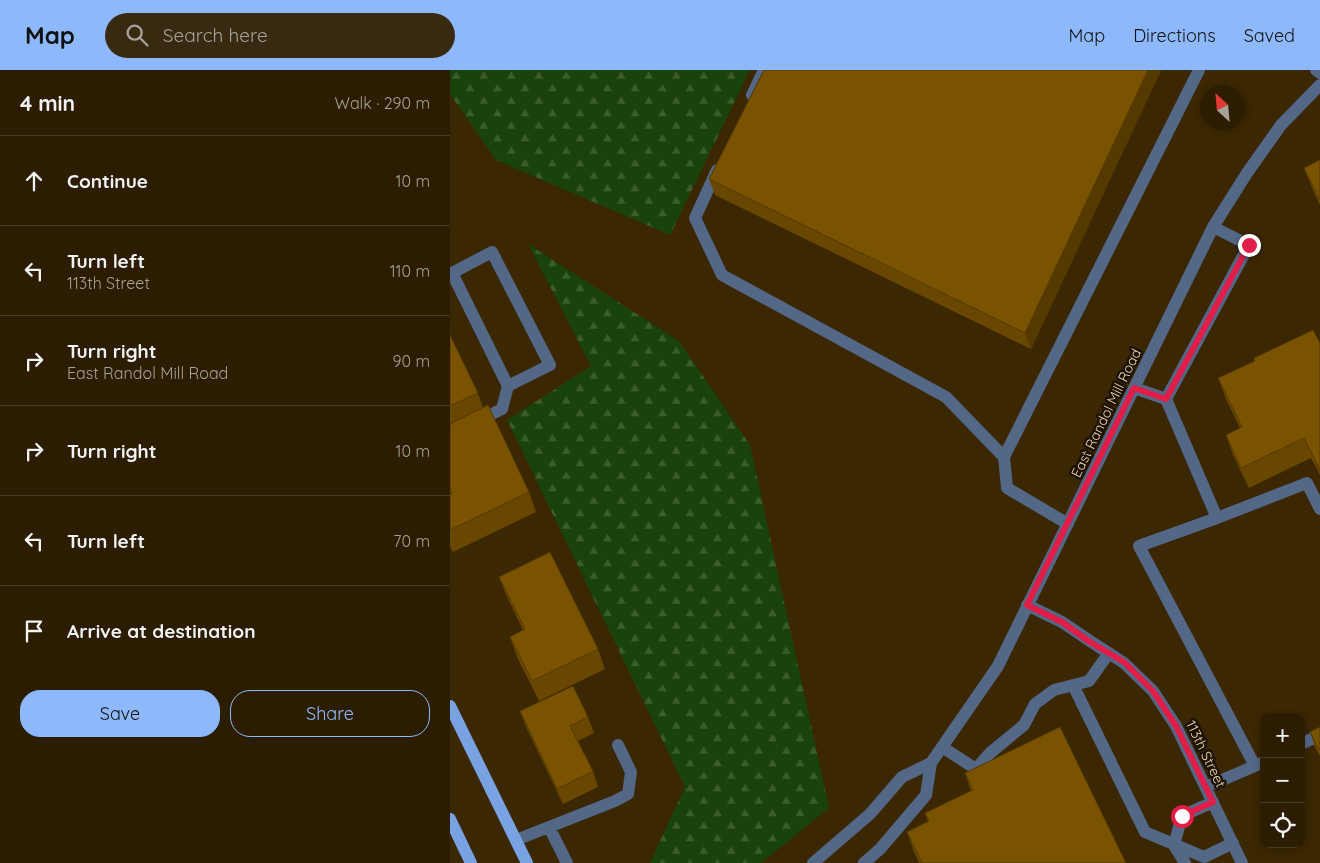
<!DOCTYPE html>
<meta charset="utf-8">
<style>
:root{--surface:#2c1d01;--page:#382a10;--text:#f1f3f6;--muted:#a6a299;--line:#483b23;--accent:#8db9fc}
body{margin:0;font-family:Quicksand,sans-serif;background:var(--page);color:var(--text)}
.controls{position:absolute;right:15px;bottom:15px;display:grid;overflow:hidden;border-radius:10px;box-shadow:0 2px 8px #0003}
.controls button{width:45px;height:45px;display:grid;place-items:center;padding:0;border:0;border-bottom:1px solid var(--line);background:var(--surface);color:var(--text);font:25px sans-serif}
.compass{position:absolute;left:750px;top:15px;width:45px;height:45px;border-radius:50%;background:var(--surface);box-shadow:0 2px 8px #0003;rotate:334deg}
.stop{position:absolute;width:15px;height:15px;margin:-11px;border:4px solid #e11d48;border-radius:50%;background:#fff}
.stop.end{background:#e11d48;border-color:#fff;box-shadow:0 1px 5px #0008}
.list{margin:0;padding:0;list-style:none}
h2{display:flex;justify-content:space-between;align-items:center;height:65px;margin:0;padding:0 20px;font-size:21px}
h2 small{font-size:16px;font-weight:400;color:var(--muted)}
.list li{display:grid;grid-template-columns:32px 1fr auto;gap:15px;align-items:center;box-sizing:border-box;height:90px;padding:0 20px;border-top:1px solid var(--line)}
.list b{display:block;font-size:19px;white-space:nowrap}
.list p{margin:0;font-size:16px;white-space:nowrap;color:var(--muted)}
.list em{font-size:16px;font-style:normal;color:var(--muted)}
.actions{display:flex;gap:10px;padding:15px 20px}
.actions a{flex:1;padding:11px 0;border:1px solid var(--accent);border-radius:20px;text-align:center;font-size:18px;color:var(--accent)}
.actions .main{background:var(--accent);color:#111}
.icon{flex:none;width:28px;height:28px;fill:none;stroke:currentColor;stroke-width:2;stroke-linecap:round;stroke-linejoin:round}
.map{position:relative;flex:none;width:870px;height:793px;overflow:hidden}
header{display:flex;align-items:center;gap:30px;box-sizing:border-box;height:70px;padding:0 25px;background:var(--accent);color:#111}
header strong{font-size:24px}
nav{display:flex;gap:28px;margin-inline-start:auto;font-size:18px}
.search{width:350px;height:45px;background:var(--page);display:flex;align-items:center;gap:12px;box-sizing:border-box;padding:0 18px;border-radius:28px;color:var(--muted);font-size:19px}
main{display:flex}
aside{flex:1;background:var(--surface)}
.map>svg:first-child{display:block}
.forest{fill:url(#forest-firs)}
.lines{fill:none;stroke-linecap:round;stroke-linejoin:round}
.minor{stroke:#536786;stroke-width:12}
.major{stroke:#78a2e2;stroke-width:12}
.wall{fill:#684700}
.shaded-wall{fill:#553a00}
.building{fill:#795300;stroke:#553a00}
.route{stroke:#e11d48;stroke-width:6}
.labels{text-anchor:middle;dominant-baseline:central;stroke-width:5;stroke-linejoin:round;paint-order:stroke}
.street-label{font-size:14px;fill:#ebd6b5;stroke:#1d1100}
</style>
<header>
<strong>Map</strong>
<div class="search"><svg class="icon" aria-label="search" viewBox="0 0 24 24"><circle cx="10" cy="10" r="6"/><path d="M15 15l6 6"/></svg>Search here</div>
<nav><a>Map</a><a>Directions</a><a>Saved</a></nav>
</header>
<main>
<aside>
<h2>4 min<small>Walk · 290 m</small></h2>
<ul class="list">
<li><svg class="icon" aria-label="ahead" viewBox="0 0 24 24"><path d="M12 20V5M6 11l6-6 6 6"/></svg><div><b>Continue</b></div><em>10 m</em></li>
<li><svg class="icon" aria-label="left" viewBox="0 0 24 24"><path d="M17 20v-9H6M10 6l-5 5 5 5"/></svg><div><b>Turn left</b><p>113th Street</p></div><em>110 m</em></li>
<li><svg class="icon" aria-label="right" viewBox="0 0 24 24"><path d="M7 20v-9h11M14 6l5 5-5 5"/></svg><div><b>Turn right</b><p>East Randol Mill Road</p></div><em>90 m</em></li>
<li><svg class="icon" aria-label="right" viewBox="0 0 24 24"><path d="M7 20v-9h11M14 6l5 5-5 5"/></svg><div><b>Turn right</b></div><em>10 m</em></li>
<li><svg class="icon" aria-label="left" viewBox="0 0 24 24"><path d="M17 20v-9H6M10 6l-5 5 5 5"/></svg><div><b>Turn left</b></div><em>70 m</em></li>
<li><svg class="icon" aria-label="arrive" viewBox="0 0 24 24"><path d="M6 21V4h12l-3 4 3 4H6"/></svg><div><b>Arrive at destination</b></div></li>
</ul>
<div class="actions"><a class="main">Save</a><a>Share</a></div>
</aside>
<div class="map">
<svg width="870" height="793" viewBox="0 0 870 793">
<defs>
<pattern id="forest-firs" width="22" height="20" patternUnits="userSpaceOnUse" patternTransform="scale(1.25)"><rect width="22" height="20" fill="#1a420b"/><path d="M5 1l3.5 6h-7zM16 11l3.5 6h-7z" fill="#3b5d2c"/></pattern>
</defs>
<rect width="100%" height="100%" fill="#3b2701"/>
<path class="forest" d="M0,0H300L220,165L46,90L0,24Z
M78,174L229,271L300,375L379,738L311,793H200L235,717L57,350L141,296Z"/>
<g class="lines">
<path class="minor" d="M866,0L870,3
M302,25L314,0
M267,100L245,148L272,205L496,327L554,387
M684,318L716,329L799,175L763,157
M716,329L767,448L689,476L805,696
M0,365L52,339L58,316L2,203L42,182L100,295L58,316
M767,448L857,413L870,439
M618,454L557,418L554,387L749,0
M577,535L612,552L640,571L674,593L703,621L726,656L792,793
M623,615L695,762L754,787L783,773
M851,674L870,665
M492,677L526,699L540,683L574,655L585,634L604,620L639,611L659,583
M756,717L814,692
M99,757L117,793
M66,770L165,731L178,724L181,702L168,675
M363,793L420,744L452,707L481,693
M414,793L430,779L476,725L481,693L548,596L763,157L797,103L831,55L870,15
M735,793L724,775L732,746L763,732"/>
<path class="major" d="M0,636L77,793
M0,749L21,793"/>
</g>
<path class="wall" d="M314,0H711L581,279L265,125L259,109Z
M870,90V135L862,118L854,98Z
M0,265L28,323L33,338L79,422L86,442L3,482L0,477Z
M870,273V405L861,388L799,418L783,385L776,365L790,358L776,329L768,308Z
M49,507L148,579L155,599L89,631L67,587L60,567L73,560L57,527Z
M70,641L138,647L144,663L128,671L143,701L148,717L113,734L76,657Z
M870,657V686L865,677L860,662Z
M515,703L676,793H469L464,782L457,762L478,752L475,743L521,721Z"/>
<path class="shaded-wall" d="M698,0H711L581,279L575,263Z"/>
<path class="building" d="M314,0H698L575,263L259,109Z
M870,90V130L854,98Z
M863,260L870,273V400L854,368L791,398L776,365L792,357L768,308L805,291L804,288Z
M0,265L28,323L0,336Z
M38,335L79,422L0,460V424L2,423L0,418V354Z
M100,482L148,579L82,611L60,567L75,559L49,507Z
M123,616L138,647L120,656L143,701L107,719L70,641Z
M610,657L676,793H472L457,762L479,751L475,743L523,720L515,703Z
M870,657V679L869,680L860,662Z"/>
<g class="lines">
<path class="route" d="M732,746L763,732L726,656L703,621L674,592L640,572L612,552L577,535L684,318L716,329L799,175"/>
</g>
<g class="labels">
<g class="street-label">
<text transform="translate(656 343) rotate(-64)">East Randol Mill Road</text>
<text transform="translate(756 684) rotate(64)">113th Street</text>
</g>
</g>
</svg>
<div class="controls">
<button>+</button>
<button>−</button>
<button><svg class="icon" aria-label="locate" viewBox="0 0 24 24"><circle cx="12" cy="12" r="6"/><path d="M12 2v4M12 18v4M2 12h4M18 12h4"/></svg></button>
</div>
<svg class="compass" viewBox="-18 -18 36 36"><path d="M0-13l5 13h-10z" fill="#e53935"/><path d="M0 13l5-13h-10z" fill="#a6a299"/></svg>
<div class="stop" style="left:732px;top:746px"></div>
<div class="stop end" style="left:799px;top:175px"></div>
</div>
</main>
